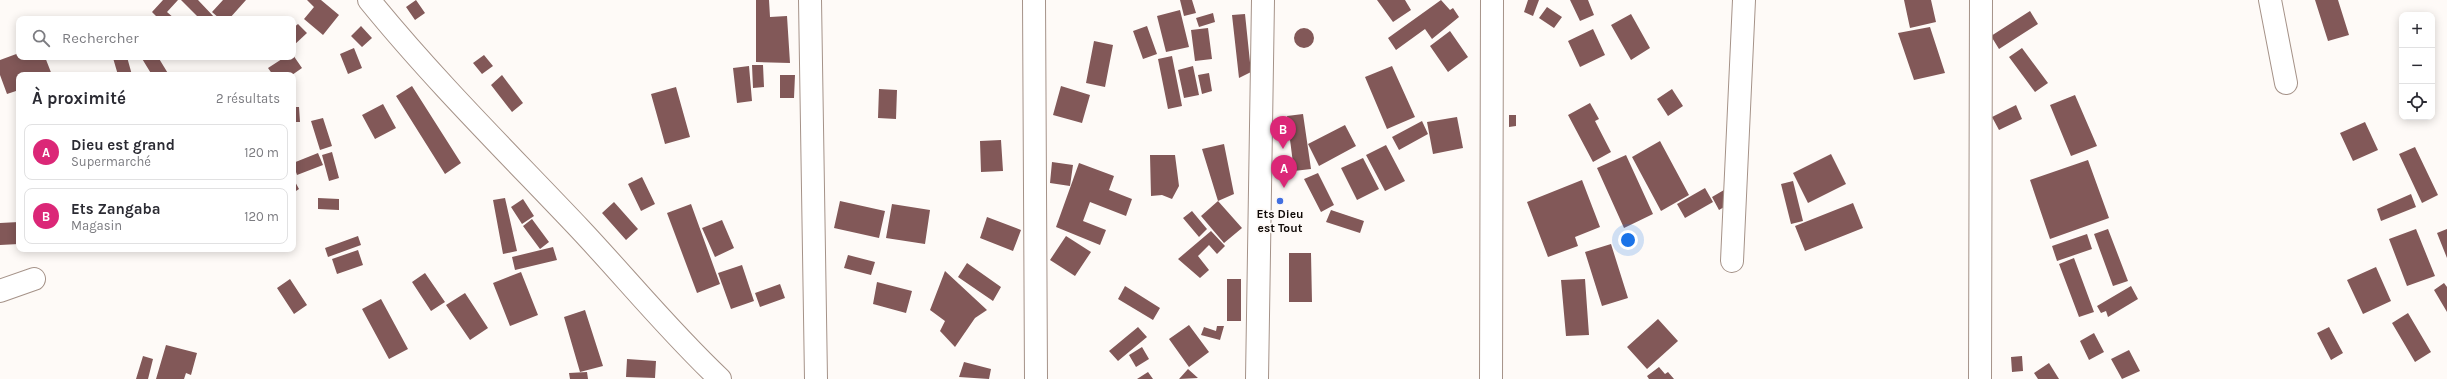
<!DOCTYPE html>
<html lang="fr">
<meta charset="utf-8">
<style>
:root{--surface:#fff;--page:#f7f7f7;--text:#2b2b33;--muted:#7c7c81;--line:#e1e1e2;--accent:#db2777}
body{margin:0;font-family:Karla,sans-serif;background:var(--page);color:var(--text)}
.controls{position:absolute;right:12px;top:12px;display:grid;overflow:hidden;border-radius:8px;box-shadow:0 2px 10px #0003}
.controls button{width:36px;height:36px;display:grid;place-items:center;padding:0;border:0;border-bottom:1px solid var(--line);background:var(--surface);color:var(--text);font:20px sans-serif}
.you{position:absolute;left:1628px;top:240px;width:14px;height:14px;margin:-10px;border:3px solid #fff;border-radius:50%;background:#1a73e8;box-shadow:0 0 0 6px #1a73e833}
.badge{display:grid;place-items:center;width:26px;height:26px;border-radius:50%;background:var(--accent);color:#fff;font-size:13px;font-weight:700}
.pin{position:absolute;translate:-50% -33px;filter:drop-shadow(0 1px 2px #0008)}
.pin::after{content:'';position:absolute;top:21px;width:14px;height:12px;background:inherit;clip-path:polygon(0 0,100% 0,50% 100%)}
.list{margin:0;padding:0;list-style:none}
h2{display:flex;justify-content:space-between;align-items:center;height:52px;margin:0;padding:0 16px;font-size:17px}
h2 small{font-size:13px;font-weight:400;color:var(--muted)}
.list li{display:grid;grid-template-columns:26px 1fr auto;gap:12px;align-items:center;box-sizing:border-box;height:56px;margin:0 8px 8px;padding:0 8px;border:1px solid var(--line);border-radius:8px}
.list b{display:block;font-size:15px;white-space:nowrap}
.list p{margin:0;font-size:13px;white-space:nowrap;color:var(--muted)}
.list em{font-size:13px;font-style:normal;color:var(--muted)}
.icon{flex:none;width:22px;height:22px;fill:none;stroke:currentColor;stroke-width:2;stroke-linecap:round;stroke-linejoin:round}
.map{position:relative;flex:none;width:2447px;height:379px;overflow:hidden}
.search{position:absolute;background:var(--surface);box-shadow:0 2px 10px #0003;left:16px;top:16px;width:280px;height:44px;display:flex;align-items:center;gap:10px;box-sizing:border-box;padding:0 14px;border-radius:8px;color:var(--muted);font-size:15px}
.panel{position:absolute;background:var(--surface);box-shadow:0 2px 10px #0003;left:16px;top:72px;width:280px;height:180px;border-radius:8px}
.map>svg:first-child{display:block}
.building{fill:#825858}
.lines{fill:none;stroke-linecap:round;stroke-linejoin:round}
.minor-casing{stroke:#a59288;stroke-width:24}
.minor{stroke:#fff;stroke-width:22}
.poi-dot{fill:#426fe0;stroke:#fefaf7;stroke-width:1.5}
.labels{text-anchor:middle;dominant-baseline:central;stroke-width:3.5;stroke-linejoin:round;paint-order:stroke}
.poi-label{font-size:12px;font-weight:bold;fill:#100a07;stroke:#fefaf7}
</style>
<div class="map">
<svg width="2447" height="379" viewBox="0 0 2447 379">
<rect width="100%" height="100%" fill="#fefaf7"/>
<path class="building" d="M163,0H178L167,12L175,19H159L152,12Z
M181,0H198L216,19H200Z
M223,0H246L229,19H220L212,12Z
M307,0H321L339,15L323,35L304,19L314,7Z
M416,0L425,13L415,20L406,7Z
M756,0H769L770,17L787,16L790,63L756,62Z
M1180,0H1192L1196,13L1184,16Z
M1377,0H1405L1411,10L1393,22Z
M1441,0L1450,10L1453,8L1459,17L1432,39L1425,29L1396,50L1388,38Z
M1528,0H1539L1533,16L1524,12Z
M1570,0H1588L1594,15L1580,21Z
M1904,0H1931L1936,22L1910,28Z
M2315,0H2338L2349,35L2328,41Z
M1547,7L1562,17L1554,28L1539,18Z
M1180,10L1189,47L1166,52L1157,16Z
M2030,11L2038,24L1999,49L1991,36Z
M1213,13L1215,22L1199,27L1196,18Z
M1245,14L1251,72L1239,78L1232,15Z
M1631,14L1650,48L1631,60L1611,25Z
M298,24L307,33L293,46V28Z
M361,26L372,38L362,47L351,36Z
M1147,26L1157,54L1143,59L1133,31Z
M1930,27L1945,73L1914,80L1898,33Z
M1294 38a10 10 0 1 1 20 0a10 10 0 1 1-20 0Z
M1208,28L1212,59L1195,61L1191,30Z
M1593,29L1605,55L1580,67L1568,41Z
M1450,31L1468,57L1448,72L1430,46Z
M1094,41L1113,45L1105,87L1086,83Z
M354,48L362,68L348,74L340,54Z
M2022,48L2048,83L2035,92L2009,57Z
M19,53V57H45L52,75H19V90L7,94L0,75V60Z
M293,55L302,68L292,75H273L268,68L285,57H293Z
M484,55L493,66L482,74L473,63Z
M1172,56L1182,106L1168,109L1158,59Z
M115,57H127L132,75H118L113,58Z
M141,57H158L169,75H152Z
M752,65H763L764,87L753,88Z
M749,66L752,101L737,103L733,68Z
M1193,66L1199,95L1184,98L1178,70Z
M1392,66L1415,117L1387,129L1365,77Z
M1209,73L1212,91L1202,94L1198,75Z
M502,75L523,103L512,112L491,85Z
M780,75H795L794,98H780Z
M412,86L461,163L445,174L396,96Z
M1061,86L1090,95L1082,123L1053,115Z
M676,87L690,137L665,144L651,94Z
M879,89L897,90L896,119L878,118Z
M1672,89L1683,106L1668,116L1657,99Z
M2075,95L2097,146L2071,156L2050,105Z
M1590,103L1599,119L1595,121L1611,152L1593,162L1568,115Z
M383,104L396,128L375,139L362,115Z
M2016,105L2022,119L1999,130L1992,117Z
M293,107H299L300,122H293Z
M1303,114L1311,169L1294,171L1287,116Z
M1509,115H1516V126L1509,127Z
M1457,117L1463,148L1433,154L1427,122Z
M323,118L332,146L320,150L311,121Z
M1422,121L1428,134L1399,150L1392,137Z
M2365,122L2378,150L2353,161L2340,133Z
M1345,125L1356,146L1319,166L1308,144Z
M1001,140L1003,171L981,172L980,141Z
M1660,141L1689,195L1661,211L1632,157Z
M1224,144L1234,194L1218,201L1202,149Z
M1386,145L1405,181L1385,191L1366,155Z
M2415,147L2438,195L2422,203L2399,154Z
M332,152L339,178L329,181L322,155Z
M318,153L323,165L297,175L293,163Z
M1831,154L1846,184L1808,203L1793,173Z
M1150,155H1175L1179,186L1172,199L1162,195L1151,196Z
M1626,155L1653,214L1624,228L1597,168Z
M1363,158L1379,189L1357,200L1341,168Z
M2088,160L2109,218L2050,239L2030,180Z
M1052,162L1073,165L1070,186L1050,183Z
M1079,163L1114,176L1109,190L1132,199L1126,216L1090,202L1083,221L1106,230L1100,245L1056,227Z
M1318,173L1334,205L1321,212L1304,179Z
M642,177L655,204L641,211L628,184Z
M293,178L299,189L293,193Z
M1582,180L1600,227L1575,237L1578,246L1548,257L1527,202Z
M1793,181L1803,221L1791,224L1781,184Z
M1705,188L1713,202L1685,218L1677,204Z
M1724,190L1731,203L1719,210L1712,197Z
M2411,194L2416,207L2381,221L2377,209Z
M318,198L339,199V210L318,209Z
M505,198L517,251L503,254L493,200Z
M523,199L534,216L522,224L511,207Z
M840,201L885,211L879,238L834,228Z
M1218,201L1242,228L1224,243L1201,216Z
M614,202L638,229L626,240L602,213Z
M1853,203L1863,228L1805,251L1795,226Z
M691,204L720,284L697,293L667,213Z
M892,204L930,210L925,244L886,238Z
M1331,210L1364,221L1360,233L1326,222Z
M1192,211L1207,229L1199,237L1183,218Z
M987,217L1021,230L1013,251L980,238Z
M532,219L549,242L540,249L523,226Z
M722,220L734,248L715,257L702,228Z
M19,222V244L0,245V223Z
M2108,229L2128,281L2113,286L2094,234Z
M2416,229L2435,276L2407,286L2389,239Z
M2447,229V258L2437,233Z
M1211,231L1225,246L1217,254L1209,245L1198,256L1209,270L1200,278L1178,259Z
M2087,234L2092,249L2057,261L2052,246Z
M358,236L361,245L328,257L325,248Z
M1066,236L1091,252L1075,276L1050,260Z
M1611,244L1628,298L1602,306L1585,252Z
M553,247L557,260L515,270L512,257Z
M358,250L363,265L337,274L332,259Z
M1289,253H1311L1312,302H1289Z
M848,255L875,262L871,275L844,268Z
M2074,258L2094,312L2079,317L2059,264Z
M967,263L1001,287L993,301L958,277Z
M742,265L754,301L731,309L718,273Z
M2376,267L2391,301L2363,314L2347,280Z
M945,271L987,310L975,318L955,347L940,331L945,321L930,310Z
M521,272L538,315L510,326L493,283Z
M425,273L445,302L431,311L412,282Z
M290,279L307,305L294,314L277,288Z
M1227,279H1241V321H1227Z
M1585,279L1589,335L1566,336L1561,280Z
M877,282L912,291L906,313L873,304Z
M2444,283L2447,287V312L2434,290Z
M780,284L785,298L760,307L755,293Z
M1125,286L1160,308L1153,320L1118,299Z
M2131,286L2138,299L2108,317L2106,311L2101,313L2097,306Z
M465,293L488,328L470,340L446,305Z
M381,299L408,349L389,359L362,309Z
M585,310L603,366L580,372L564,317Z
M2408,313L2431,352L2415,362L2392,323Z
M1658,319L1678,341L1647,369L1627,347Z
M1189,325L1209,352L1189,367L1169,339Z
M1217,326H1224L1220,340L1201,335L1204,327L1216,331Z
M1138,327L1147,337L1118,361L1109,351Z
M2329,327L2343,353L2331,360L2317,333Z
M2094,333L2104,352L2089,360L2080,341Z
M166,345L197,353L191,375L186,373L184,379H156Z
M1142,347L1149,359L1136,367L1129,355Z
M2129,350L2140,371L2122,379L2111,359Z
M143,356L153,359L148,379H136Z
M2022,356L2023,371L2012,372L2011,357Z
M627,359L656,361L655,378L626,377Z
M964,362L991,369L989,379L959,377Z
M2049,363L2059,379H2038L2034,373Z
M1659,367L1665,374L1668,372L1674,379H1649L1647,376Z
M1188,369L1198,378L1179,379Z
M587,372L588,379H570L569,373Z
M1148,372L1153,379H1137Z"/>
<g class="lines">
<defs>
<path id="minor" d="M369,0C434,80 509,154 580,229C627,279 670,332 720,379
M810,0L816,379
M1034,0L1036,379
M2270,0L2286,83
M1732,261L1744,0
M0,291L34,279
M1257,379L1263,0
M1491,379L1492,0
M1980,379L1981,0"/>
</defs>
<use href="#minor" class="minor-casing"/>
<use href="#minor" class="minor"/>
</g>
<circle class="poi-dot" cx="1280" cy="201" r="4"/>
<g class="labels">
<g class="poi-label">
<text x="1280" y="214">Ets Dieu<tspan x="1280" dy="14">est Tout</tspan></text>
</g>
</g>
</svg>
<div class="controls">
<button>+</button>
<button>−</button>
<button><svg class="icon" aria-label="locate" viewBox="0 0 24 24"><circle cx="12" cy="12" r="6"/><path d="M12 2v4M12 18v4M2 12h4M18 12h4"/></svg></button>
</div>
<div class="you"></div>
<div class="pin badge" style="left:1284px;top:188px">A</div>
<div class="pin badge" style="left:1283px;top:149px">B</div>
<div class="search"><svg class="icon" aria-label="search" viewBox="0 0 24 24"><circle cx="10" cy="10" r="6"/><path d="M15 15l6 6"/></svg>Rechercher</div>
<section class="panel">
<h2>À proximité<small>2 résultats</small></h2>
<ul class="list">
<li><span class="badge">A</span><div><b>Dieu est grand</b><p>Supermarché</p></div><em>120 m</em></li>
<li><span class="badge">B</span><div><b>Ets Zangaba</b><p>Magasin</p></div><em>120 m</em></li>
</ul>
</section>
</div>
